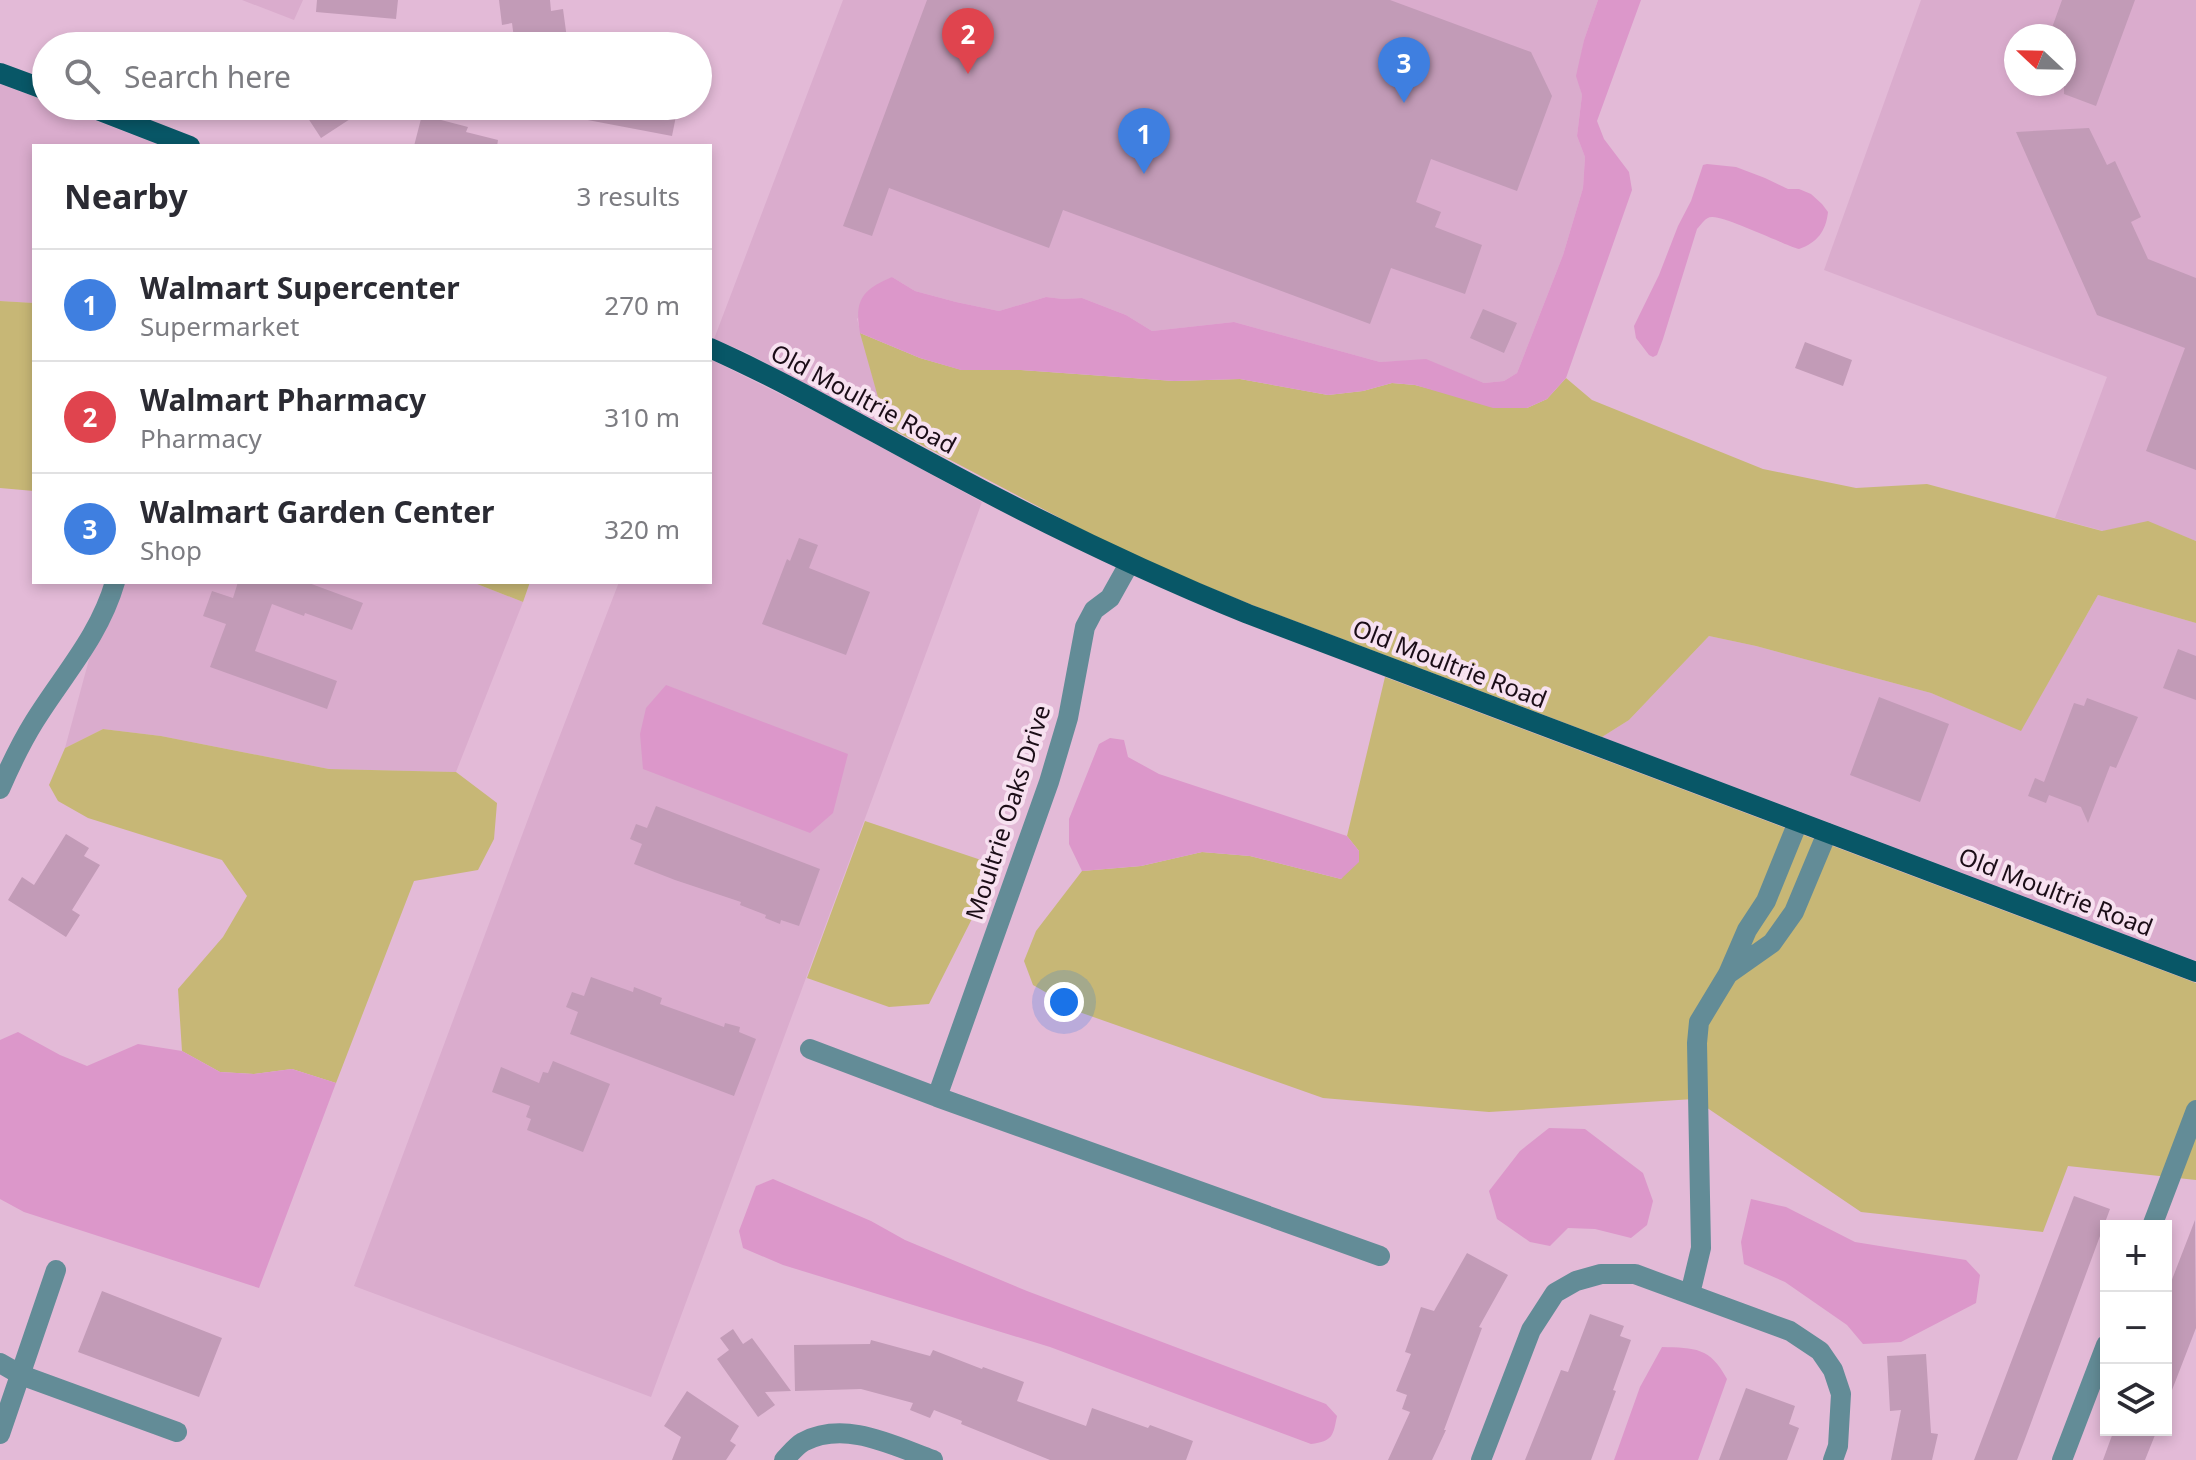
<!DOCTYPE html>
<meta charset="utf-8">
<style>
:root{--surface:#fff;--page:#f7f7f7;--text:#2b2b33;--muted:#7c7c81;--line:#e1e1e2;--accent:#096a3e}
body{margin:0;font-family:"Noto Sans",sans-serif;background:var(--page);color:var(--text)}
.controls{position:absolute;right:24px;bottom:24px;display:grid;overflow:hidden;border-radius:0px;box-shadow:0 4px 12px #0003}
.controls button{width:72px;height:72px;display:grid;place-items:center;padding:0;border:0;border-bottom:2px solid var(--line);background:var(--surface);color:var(--text);font:40px sans-serif}
.compass{position:absolute;left:2004px;top:24px;width:72px;height:72px;border-radius:50%;background:var(--surface);box-shadow:0 4px 12px #0003;rotate:292deg}
.you{position:absolute;left:1064px;top:1002px;width:28px;height:28px;margin:-20px;border:6px solid #fff;border-radius:50%;background:#1a73e8;box-shadow:0 0 0 12px #1a73e833}
.badge{display:grid;place-items:center;width:52px;height:52px;border-radius:50%;background:var(--accent);color:#fff;font-size:26px;font-weight:700}
.pin{position:absolute;translate:-50% -66px;filter:drop-shadow(0 2px 4px #0008)}
.pin::after{content:'';position:absolute;top:42px;width:28px;height:24px;background:inherit;clip-path:polygon(0 0,100% 0,50% 100%)}
.list{margin:0;padding:0;list-style:none}
h2{display:flex;justify-content:space-between;align-items:center;height:104px;margin:0;padding:0 32px;font-size:34px}
h2 small{font-size:26px;font-weight:400;color:var(--muted)}
.list li{display:grid;grid-template-columns:52px 1fr auto;gap:24px;align-items:center;box-sizing:border-box;height:112px;padding:0 32px;border-top:2px solid var(--line)}
.list b{display:block;font-size:30px;white-space:nowrap}
.list p{margin:0;font-size:26px;white-space:nowrap;color:var(--muted)}
.list em{font-size:26px;font-style:normal;color:var(--muted)}
.icon{flex:none;width:44px;height:44px;fill:none;stroke:currentColor;stroke-width:2;stroke-linecap:round;stroke-linejoin:round}
.map{position:relative;flex:none;width:2196px;height:1460px;overflow:hidden}
.search{position:absolute;background:var(--surface);box-shadow:0 4px 12px #0003;left:32px;top:32px;width:680px;height:88px;display:flex;align-items:center;gap:20px;box-sizing:border-box;padding:0 28px;border-radius:44px;color:var(--muted);font-size:30px}
.panel{position:absolute;background:var(--surface);box-shadow:0 4px 12px #0003;left:32px;top:144px;width:680px;height:440px;border-radius:0px}
.map>svg:first-child{display:block}
.built{fill:#daaccd;fill-rule:evenodd}
.green{fill:#c7b776}
.water{fill:#dc97ca}
.building{fill:#c29bb7}
.lines{fill:none;stroke-linecap:round;stroke-linejoin:round}
.minor{stroke:#638c97;stroke-width:20}
.major{stroke:#085767;stroke-width:20}
.labels{text-anchor:middle;dominant-baseline:central;stroke-width:8;stroke-linejoin:round;paint-order:stroke}
.street-label{font-size:24px;fill:#1b0d17;stroke:#f7e1f0}
</style>
<div class="map">
<svg width="2196" height="1460" viewBox="0 0 2196 1460">
<rect width="100%" height="100%" fill="#e3bad7"/>
<path class="built" d="M242,0H303L294,20Z
M843,0H1598L1584,40L1577,76L1582,95L1577,136L1585,157L1583,188L1563,255L1517,373L1504,381L1484,383L1426,360L1380,362L1234,322L1152,331L1126,315L1082,298L1063,299L1046,297L999,311L956,302L915,291L892,277L857,319L886,426L745,352L714,339Z
M1921,0H2196V541L2148,522L2103,531L2055,518L2107,377L1824,270ZM2016,36H2064V84H2016Z
M0,84L46,101V106H58L162,146H34V303L0,301Z
M710,359L822,415L982,502L651,1397L354,1286L537,795L619,582H710Z
M110,582H472L523,602L456,772L329,769L161,736L103,729L65,748Z
M2098,595L2196,623V961L1602,737L1629,720L1709,636L1756,646L1931,693L2021,730Z"/>
<path class="green" d="M0,301L34,303V491L0,488Z
M860,333L920,358L962,370H1021L1174,381L1240,379L1328,395L1363,391L1392,383L1415,385L1442,392L1527,408L1547,399L1566,378L1592,400L1763,469L1856,488L1927,484L2102,531L2148,521L2196,541V623L2098,595L2021,731L1931,693L1756,646L1709,636L1629,720L1602,737L1252,605L1172,572L1094,536L886,426Z
M472,582H530L523,602Z
M1385,677L2196,983V1180L2068,1166L2043,1232L1861,1212L1694,1099L1489,1112L1323,1098L1082,1013L1033,985L1024,961L1036,931L1082,871L1141,866L1202,852L1250,856L1341,879L1359,851L1347,836Z
M103,729L161,736L329,769L456,772L497,803L494,839L478,870L414,881L336,1083L292,1069L254,1074L220,1072L182,1051L178,989L223,937L247,896L222,860L88,818L58,801L49,785L65,748Z
M865,821L987,862L990,883L929,1004L889,1007L807,978Z"/>
<path class="water" d="M1598,0H1641L1597,121L1604,139L1629,172L1632,190L1566,378L1547,399L1527,408H1493L1415,385L1392,383L1363,391L1328,395L1240,379L1174,381L1021,370H961L920,358L860,333C854,300 862,290 892,277L915,291L956,302L999,311L1046,297L1063,299L1082,298L1126,315L1152,331L1234,322L1380,362L1426,359L1484,383L1504,381L1517,373L1563,255L1583,188L1585,157L1577,136L1582,95L1576,76L1584,40Z
M1707,164L1736,167L1765,178L1788,189H1799L1811,194L1822,204L1828,212C1826,231 1817,243 1799,249C1782,244 1725,216 1712,217C1705,217 1702,224 1697,229L1663,339L1657,355L1653,357L1649,355L1636,338L1634,326L1659,275L1678,226L1691,201L1703,165Z
M666,685L848,754L833,813L810,833L643,769L640,734L646,708Z
M1110,738L1124,740L1128,757L1159,774L1347,836L1359,851V862L1341,879L1250,856L1202,852L1141,866L1082,871L1069,844V819L1099,744Z
M18,1032L60,1055L87,1066L138,1044L182,1051L220,1072L254,1074L292,1069L336,1083L259,1288L24,1212L0,1199V1040Z
M1549,1128L1585,1129L1643,1173L1653,1201L1647,1225L1631,1238L1595,1229L1568,1228L1550,1246L1530,1242L1497,1219L1489,1191L1520,1151Z
M773,1179L871,1221L905,1240L1027,1291L1326,1404L1337,1416C1333,1436 1333,1441 1311,1444L1050,1347L783,1265L743,1248L739,1231L756,1186Z
M1751,1199L1786,1207L1855,1242L1966,1260L1980,1275L1976,1303L1901,1342L1863,1344L1847,1325L1785,1282L1744,1264L1741,1242Z
M1662,1347C1695,1348 1710,1347 1727,1379L1698,1460H1614L1640,1387Z"/>
<path class="building" d="M317,0H398L396,19L316,12Z
M499,0H550L551,11L563,9L568,46H515L512,23L502,25Z
M927,0H1390L1531,52L1552,96L1517,191L1431,159L1416,202L1441,212L1435,227L1482,245L1465,294L1391,268L1370,324L1063,210L1049,248L889,188L872,236L843,226Z
M2062,0H2135L2096,106L2064,94V36H2049Z
M300,106H370L321,138Z
M557,106H678L672,136L556,114Z
M422,115L468,127L466,132L498,140L497,146H414Z
M2089,128L2107,165L2115,161L2141,217L2131,222L2148,259L2196,278V470L2146,451L2185,348L2097,315L2016,132Z
M1483,309L1517,323L1504,353L1470,338Z
M1805,342L1852,360L1843,386L1795,368Z
M799,538L818,545L809,568L870,592L846,655L762,624L787,559L790,561Z
M238,582H306L363,603L352,630L305,613L304,616L272,604L255,651L337,681L327,709L210,667L226,624L203,616L212,591L233,598Z
M2178,649L2196,656V700L2163,688Z
M1879,697L1949,724L1920,802L1850,775Z
M2087,698L2138,717L2116,768L2110,766L2088,823L2081,807L2049,795L2046,803L2028,796L2035,778L2044,782L2074,703L2084,706Z
M656,806L820,869L799,926L781,920L780,924L765,918L766,915L740,905L741,902L675,880L634,864L642,844L630,839L636,824L647,828Z
M66,834L89,848L84,856L100,865L72,910L80,915L66,937L8,900L22,877L34,885Z
M591,977L633,992L634,987L662,998L660,1004L724,1027L725,1023L740,1027L739,1032L756,1039L734,1096L570,1034L578,1012L566,1007L572,992L584,996Z
M553,1061L610,1084L583,1152L527,1130L531,1119L526,1117L530,1106L492,1092L501,1067L539,1083L543,1072L548,1073Z
M2074,1196L2110,1209L2025,1439L2017,1460H1974Z
M2195,1220L2196,1328L2167,1403L2166,1295Z
M1467,1253L1508,1275L1479,1327L1482,1328L1444,1430H1446L1432,1460H1388L1410,1412L1402,1409L1407,1395L1396,1391L1411,1354L1405,1352L1421,1307L1434,1311Z
M102,1291L222,1338L199,1397L78,1352Z
M1590,1314L1624,1326L1620,1336L1631,1340L1613,1390L1616,1391L1591,1460H1525L1561,1370L1568,1372Z
M733,1329L743,1344L752,1338L791,1391L765,1392L775,1405L758,1417L717,1359L729,1350L720,1338Z
M871,1340L930,1356L933,1350L982,1369L983,1367L1024,1382L1017,1401L1086,1426L1092,1408L1148,1428L1150,1425L1193,1441L1186,1460H1050L961,1424L962,1421L934,1410L930,1418L910,1410L913,1403L861,1389L795,1391L794,1345L870,1344Z
M1926,1354L1931,1433L1938,1434L1932,1460H1891L1901,1410L1890,1411L1887,1356Z
M1746,1388L1795,1406L1789,1424L1799,1428L1787,1460H1719Z
M687,1391L739,1426L730,1441L736,1445L726,1460H672L681,1437L664,1426Z
M2114,1430H2157L2145,1460H2103Z"/>
<g class="lines">
<path class="minor" d="M1129,564L1110,598L1094,610L1085,627L1068,718L1049,782L937,1097L1380,1256
M0,789C10,766 21,743 34,722C63,675 99,637 115,582
M1728,974L1772,943L1794,912L1827,833
M810,1049L937,1097
M2152,1226L2196,1110
M1690,1294L1701,1248L1697,1043L1699,1022L1728,974L1747,930L1766,901L1798,822
M0,1363L21,1375L177,1432
M0,1434L56,1270
M784,1460C790,1454 796,1446 803,1442C845,1420 892,1445 933,1460
M1481,1460L1531,1330L1555,1293L1576,1281L1601,1274H1635L1790,1331L1820,1351L1833,1370L1841,1394L1838,1446L1833,1460
M2062,1460L2106,1345"/>
<path class="major" d="M0,73L46,90
M87,106L190,146
M710,348C793,385 872,432 952,474C1049,526 1147,573 1248,614L2196,972"/>
</g>
<g class="labels">
<g class="street-label">
<text transform="translate(864 398) rotate(28)">Old Moultrie Road</text>
<text transform="translate(1450 663) rotate(21)">Old Moultrie Road</text>
<text transform="translate(1007 812) rotate(-72)">Moultrie Oaks Drive</text>
<text transform="translate(2056 891) rotate(21)">Old Moultrie Road</text>
</g>
</g>
</svg>
<div class="controls">
<button>+</button>
<button>−</button>
<button><svg class="icon" aria-label="layers" viewBox="0 0 24 24"><path d="M12 4l9 5-9 5-9-5zM3 14l9 5 9-5"/></svg></button>
</div>
<svg class="compass" viewBox="-18 -18 36 36"><path d="M0-13l5 13h-10z" fill="#e53935"/><path d="M0 13l5-13h-10z" fill="#7c7c81"/></svg>
<div class="you"></div>
<div class="pin badge" style="left:1144px;top:174px;background:#3f7fe0">1</div>
<div class="pin badge" style="left:968px;top:74px;background:#e0444e">2</div>
<div class="pin badge" style="left:1404px;top:103px;background:#3f7fe0">3</div>
<div class="search"><svg class="icon" aria-label="search" viewBox="0 0 24 24"><circle cx="10" cy="10" r="6"/><path d="M15 15l6 6"/></svg>Search here</div>
<section class="panel">
<h2>Nearby<small>3 results</small></h2>
<ul class="list">
<li><span class="badge" style="background:#3f7fe0">1</span><div><b>Walmart Supercenter</b><p>Supermarket</p></div><em>270 m</em></li>
<li><span class="badge" style="background:#e0444e">2</span><div><b>Walmart Pharmacy</b><p>Pharmacy</p></div><em>310 m</em></li>
<li><span class="badge" style="background:#3f7fe0">3</span><div><b>Walmart Garden Center</b><p>Shop</p></div><em>320 m</em></li>
</ul>
</section>
</div>
